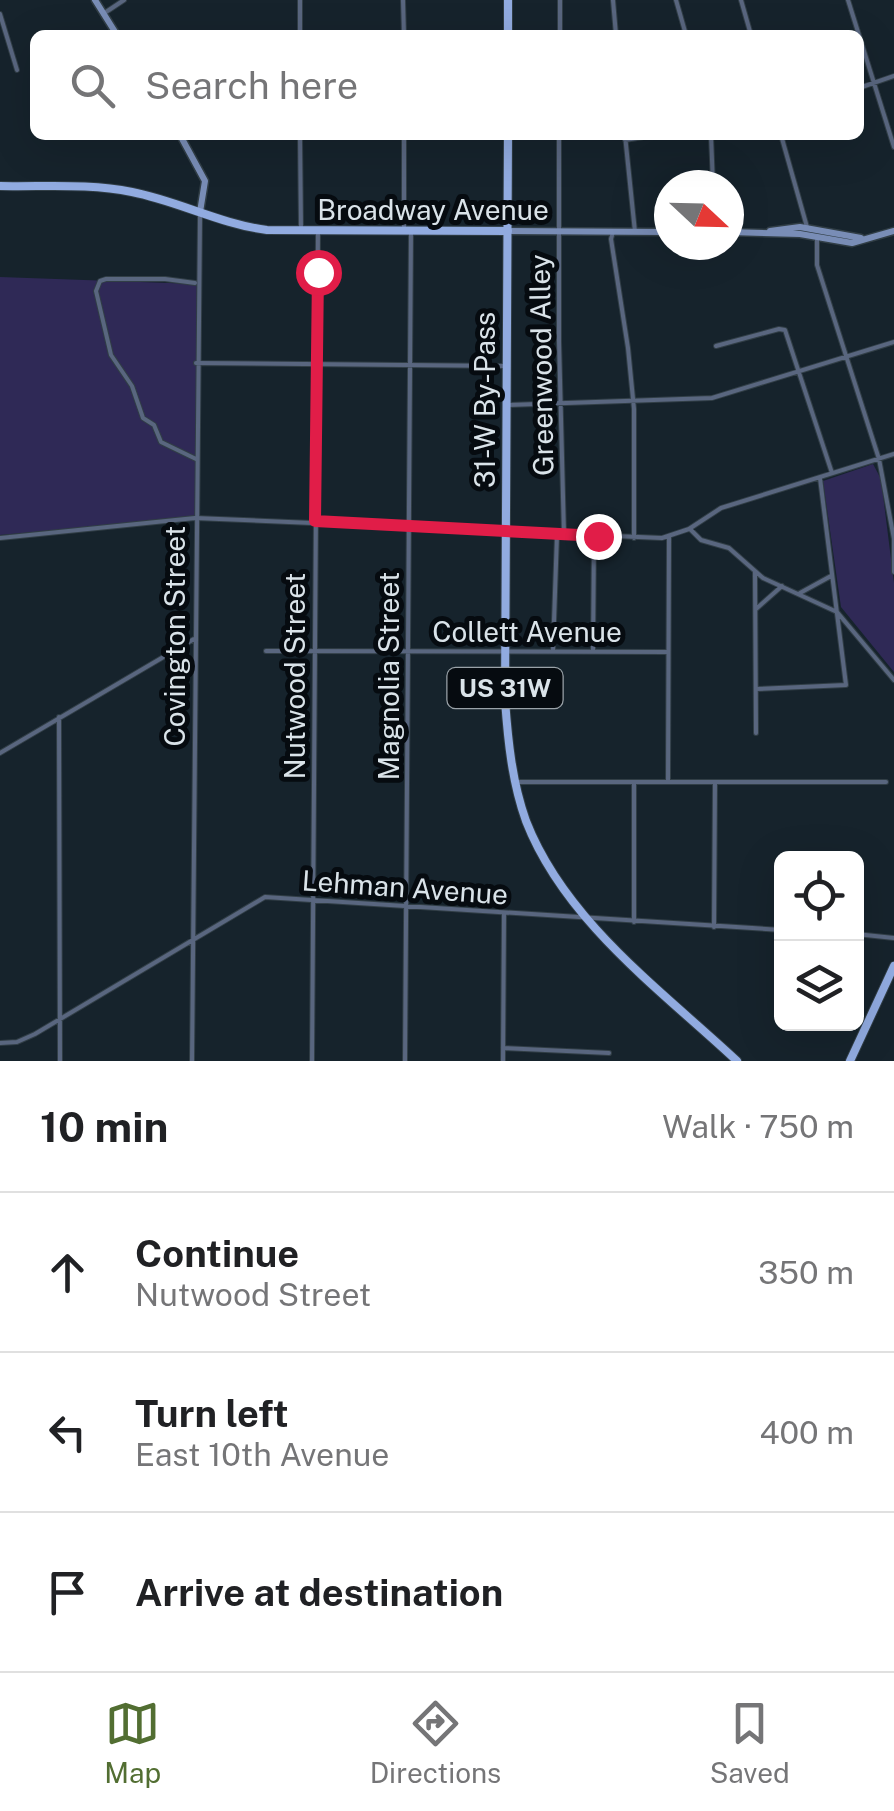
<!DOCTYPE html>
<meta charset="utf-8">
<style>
:root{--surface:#fff;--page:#f2f2f2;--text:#202124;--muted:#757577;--line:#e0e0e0;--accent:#526e32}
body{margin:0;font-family:"Public Sans",sans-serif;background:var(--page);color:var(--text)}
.controls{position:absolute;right:30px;bottom:30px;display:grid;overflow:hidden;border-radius:15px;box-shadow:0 10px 40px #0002}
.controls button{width:90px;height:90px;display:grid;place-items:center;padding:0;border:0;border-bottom:2px solid var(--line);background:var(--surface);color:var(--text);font:50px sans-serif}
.compass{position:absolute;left:654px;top:170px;width:90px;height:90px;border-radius:50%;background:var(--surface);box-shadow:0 10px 40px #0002;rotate:112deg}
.stop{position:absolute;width:30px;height:30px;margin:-22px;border:8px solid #e11d48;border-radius:50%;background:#fff}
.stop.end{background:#e11d48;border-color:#fff;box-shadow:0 2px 10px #0008}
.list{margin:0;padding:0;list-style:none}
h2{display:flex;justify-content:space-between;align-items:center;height:130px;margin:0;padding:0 40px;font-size:42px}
h2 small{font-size:32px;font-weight:400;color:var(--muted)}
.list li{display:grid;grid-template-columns:65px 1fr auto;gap:30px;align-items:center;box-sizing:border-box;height:160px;padding:0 40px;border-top:2px solid var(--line)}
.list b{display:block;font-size:38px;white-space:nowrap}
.list p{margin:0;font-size:32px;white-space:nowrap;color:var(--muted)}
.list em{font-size:32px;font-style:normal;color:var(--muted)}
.icon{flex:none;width:55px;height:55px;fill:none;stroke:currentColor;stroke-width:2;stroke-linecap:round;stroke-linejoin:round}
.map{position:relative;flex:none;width:894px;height:1061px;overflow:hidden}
.search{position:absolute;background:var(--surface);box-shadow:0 10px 40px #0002;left:30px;right:30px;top:30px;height:110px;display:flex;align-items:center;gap:25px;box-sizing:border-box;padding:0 35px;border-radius:15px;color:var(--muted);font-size:38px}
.sheet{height:610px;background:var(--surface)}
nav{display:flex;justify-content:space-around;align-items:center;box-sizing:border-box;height:140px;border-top:2px solid var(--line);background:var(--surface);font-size:28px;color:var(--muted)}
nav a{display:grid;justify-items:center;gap:5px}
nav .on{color:var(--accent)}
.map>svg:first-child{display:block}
.green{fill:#2f2956}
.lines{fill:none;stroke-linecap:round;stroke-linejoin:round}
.street-casing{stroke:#313e46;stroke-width:6}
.secondary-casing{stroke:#313e46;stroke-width:9}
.primary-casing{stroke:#313e46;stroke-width:10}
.street{stroke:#59667f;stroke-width:4}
.secondary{stroke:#798db6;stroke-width:6}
.primary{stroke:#91abe0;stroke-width:8}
.route{stroke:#e11d48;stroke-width:12}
.labels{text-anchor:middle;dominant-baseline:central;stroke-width:10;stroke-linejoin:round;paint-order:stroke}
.shield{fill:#060b10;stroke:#9aa2a8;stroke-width:2.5}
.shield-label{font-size:25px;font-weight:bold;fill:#dae3e9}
.street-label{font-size:28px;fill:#dae3e9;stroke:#060b10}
</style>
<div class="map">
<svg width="894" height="1061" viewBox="0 0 894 1061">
<rect width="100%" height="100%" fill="#16232c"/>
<path class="green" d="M0,277L197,284L195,518L0,535Z
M873,464L881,479L894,583V672L841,607L823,481Z"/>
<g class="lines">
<defs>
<path id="street" d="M403,0L404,35
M613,0L616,35
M676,0L686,35
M741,0L751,35
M848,0L894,147
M0,14L17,70
M103,14L124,0
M300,35V0
M560,35V0
M859,88L894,76
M300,135L301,230
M559,135V341L564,535
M625,135L635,232
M711,135L713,185
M781,135L807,227
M625,140L656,135
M404,230V135
M613,232L611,239L628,348L634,409V538
M817,238V265L879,459L894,539V572
M195,283L165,279H106L100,281L96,291L111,355L132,386L143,418L154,425L161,442L196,459
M716,346L779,329L785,330L832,473
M196,363L506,366
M507,405L712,398L894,342
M690,529L701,540L729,548L763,578L837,612L894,680
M0,538L195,518L662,538L689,529L721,508L894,454
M755,572L756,733
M800,593L831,576
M756,609L782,586
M553,650L557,535
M266,651L668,652
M593,651L594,536
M756,689L846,685L820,478
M59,717L60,1061
M0,753L194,639
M516,782H886
M668,782L669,537
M634,783V922
M714,927L715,782
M856,934L894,938
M0,1043L17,1042L35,1034L265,897L782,930
M503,1048L609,1053
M192,1061L200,216
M312,1061L318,231
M405,1061L411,231
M503,1061L504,914"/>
<path id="secondary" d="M95,0L117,35
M180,135L205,181L200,212
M508,231L669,232
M770,231L800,227L861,238
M729,232L800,234L852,243L894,231"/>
<path id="primary" d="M508,0V35
M508,135L505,700C508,741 512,782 526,821C565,921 661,990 737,1061
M0,186C44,187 89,183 132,192C178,201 220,224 267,230L508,231
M850,1061L894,966"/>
</defs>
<use href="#street" class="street-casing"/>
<use href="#secondary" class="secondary-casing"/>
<use href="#primary" class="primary-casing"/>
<use href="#street" class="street"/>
<use href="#secondary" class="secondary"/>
<use href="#primary" class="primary"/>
</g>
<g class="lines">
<path class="route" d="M318,272L315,521L598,536"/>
</g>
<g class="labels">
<rect class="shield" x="447.5" y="668" width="115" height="40" rx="8"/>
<g class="shield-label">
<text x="505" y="688">US 31W</text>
</g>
<g class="street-label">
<text x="433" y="209">Broadway Avenue</text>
<text transform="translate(541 365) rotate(-91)">Greenwood Alley</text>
<text transform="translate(484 400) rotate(-90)">31-W By-Pass</text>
<text x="527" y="631">Collett Avenue</text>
<text transform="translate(174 636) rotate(-90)">Covington Street</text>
<text transform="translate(294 676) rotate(-90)">Nutwood Street</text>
<text transform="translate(388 676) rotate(-90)">Magnolia Street</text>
<text transform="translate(405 887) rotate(4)">Lehman Avenue</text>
</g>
</g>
</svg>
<div class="controls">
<button><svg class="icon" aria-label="locate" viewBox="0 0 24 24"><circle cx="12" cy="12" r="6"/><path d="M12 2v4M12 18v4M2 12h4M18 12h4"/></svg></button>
<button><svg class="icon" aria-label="layers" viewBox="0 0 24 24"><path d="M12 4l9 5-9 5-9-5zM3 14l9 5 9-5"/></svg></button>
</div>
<svg class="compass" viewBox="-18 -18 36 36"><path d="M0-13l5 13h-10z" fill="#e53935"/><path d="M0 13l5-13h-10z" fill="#757577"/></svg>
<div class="stop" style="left:318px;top:272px"></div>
<div class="stop end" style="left:598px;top:536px"></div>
<div class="search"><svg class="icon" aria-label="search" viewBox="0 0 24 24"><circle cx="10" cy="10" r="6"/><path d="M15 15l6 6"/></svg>Search here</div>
</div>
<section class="sheet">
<h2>10 min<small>Walk · 750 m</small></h2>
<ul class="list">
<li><svg class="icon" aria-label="ahead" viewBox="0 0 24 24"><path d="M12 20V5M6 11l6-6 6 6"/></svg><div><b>Continue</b><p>Nutwood Street</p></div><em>350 m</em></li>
<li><svg class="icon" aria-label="left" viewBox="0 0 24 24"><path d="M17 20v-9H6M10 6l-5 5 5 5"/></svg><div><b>Turn left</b><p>East 10th Avenue</p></div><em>400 m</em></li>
<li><svg class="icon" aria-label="arrive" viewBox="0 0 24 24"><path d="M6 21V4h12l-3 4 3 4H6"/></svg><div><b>Arrive at destination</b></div></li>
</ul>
</section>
<nav>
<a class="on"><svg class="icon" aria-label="map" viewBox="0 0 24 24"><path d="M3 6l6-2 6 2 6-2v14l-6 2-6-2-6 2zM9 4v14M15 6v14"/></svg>Map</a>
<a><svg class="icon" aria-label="directions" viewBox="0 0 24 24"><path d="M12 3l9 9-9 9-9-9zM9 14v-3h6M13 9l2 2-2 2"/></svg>Directions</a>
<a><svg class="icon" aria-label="saved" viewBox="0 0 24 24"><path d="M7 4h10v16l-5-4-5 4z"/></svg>Saved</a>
</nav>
